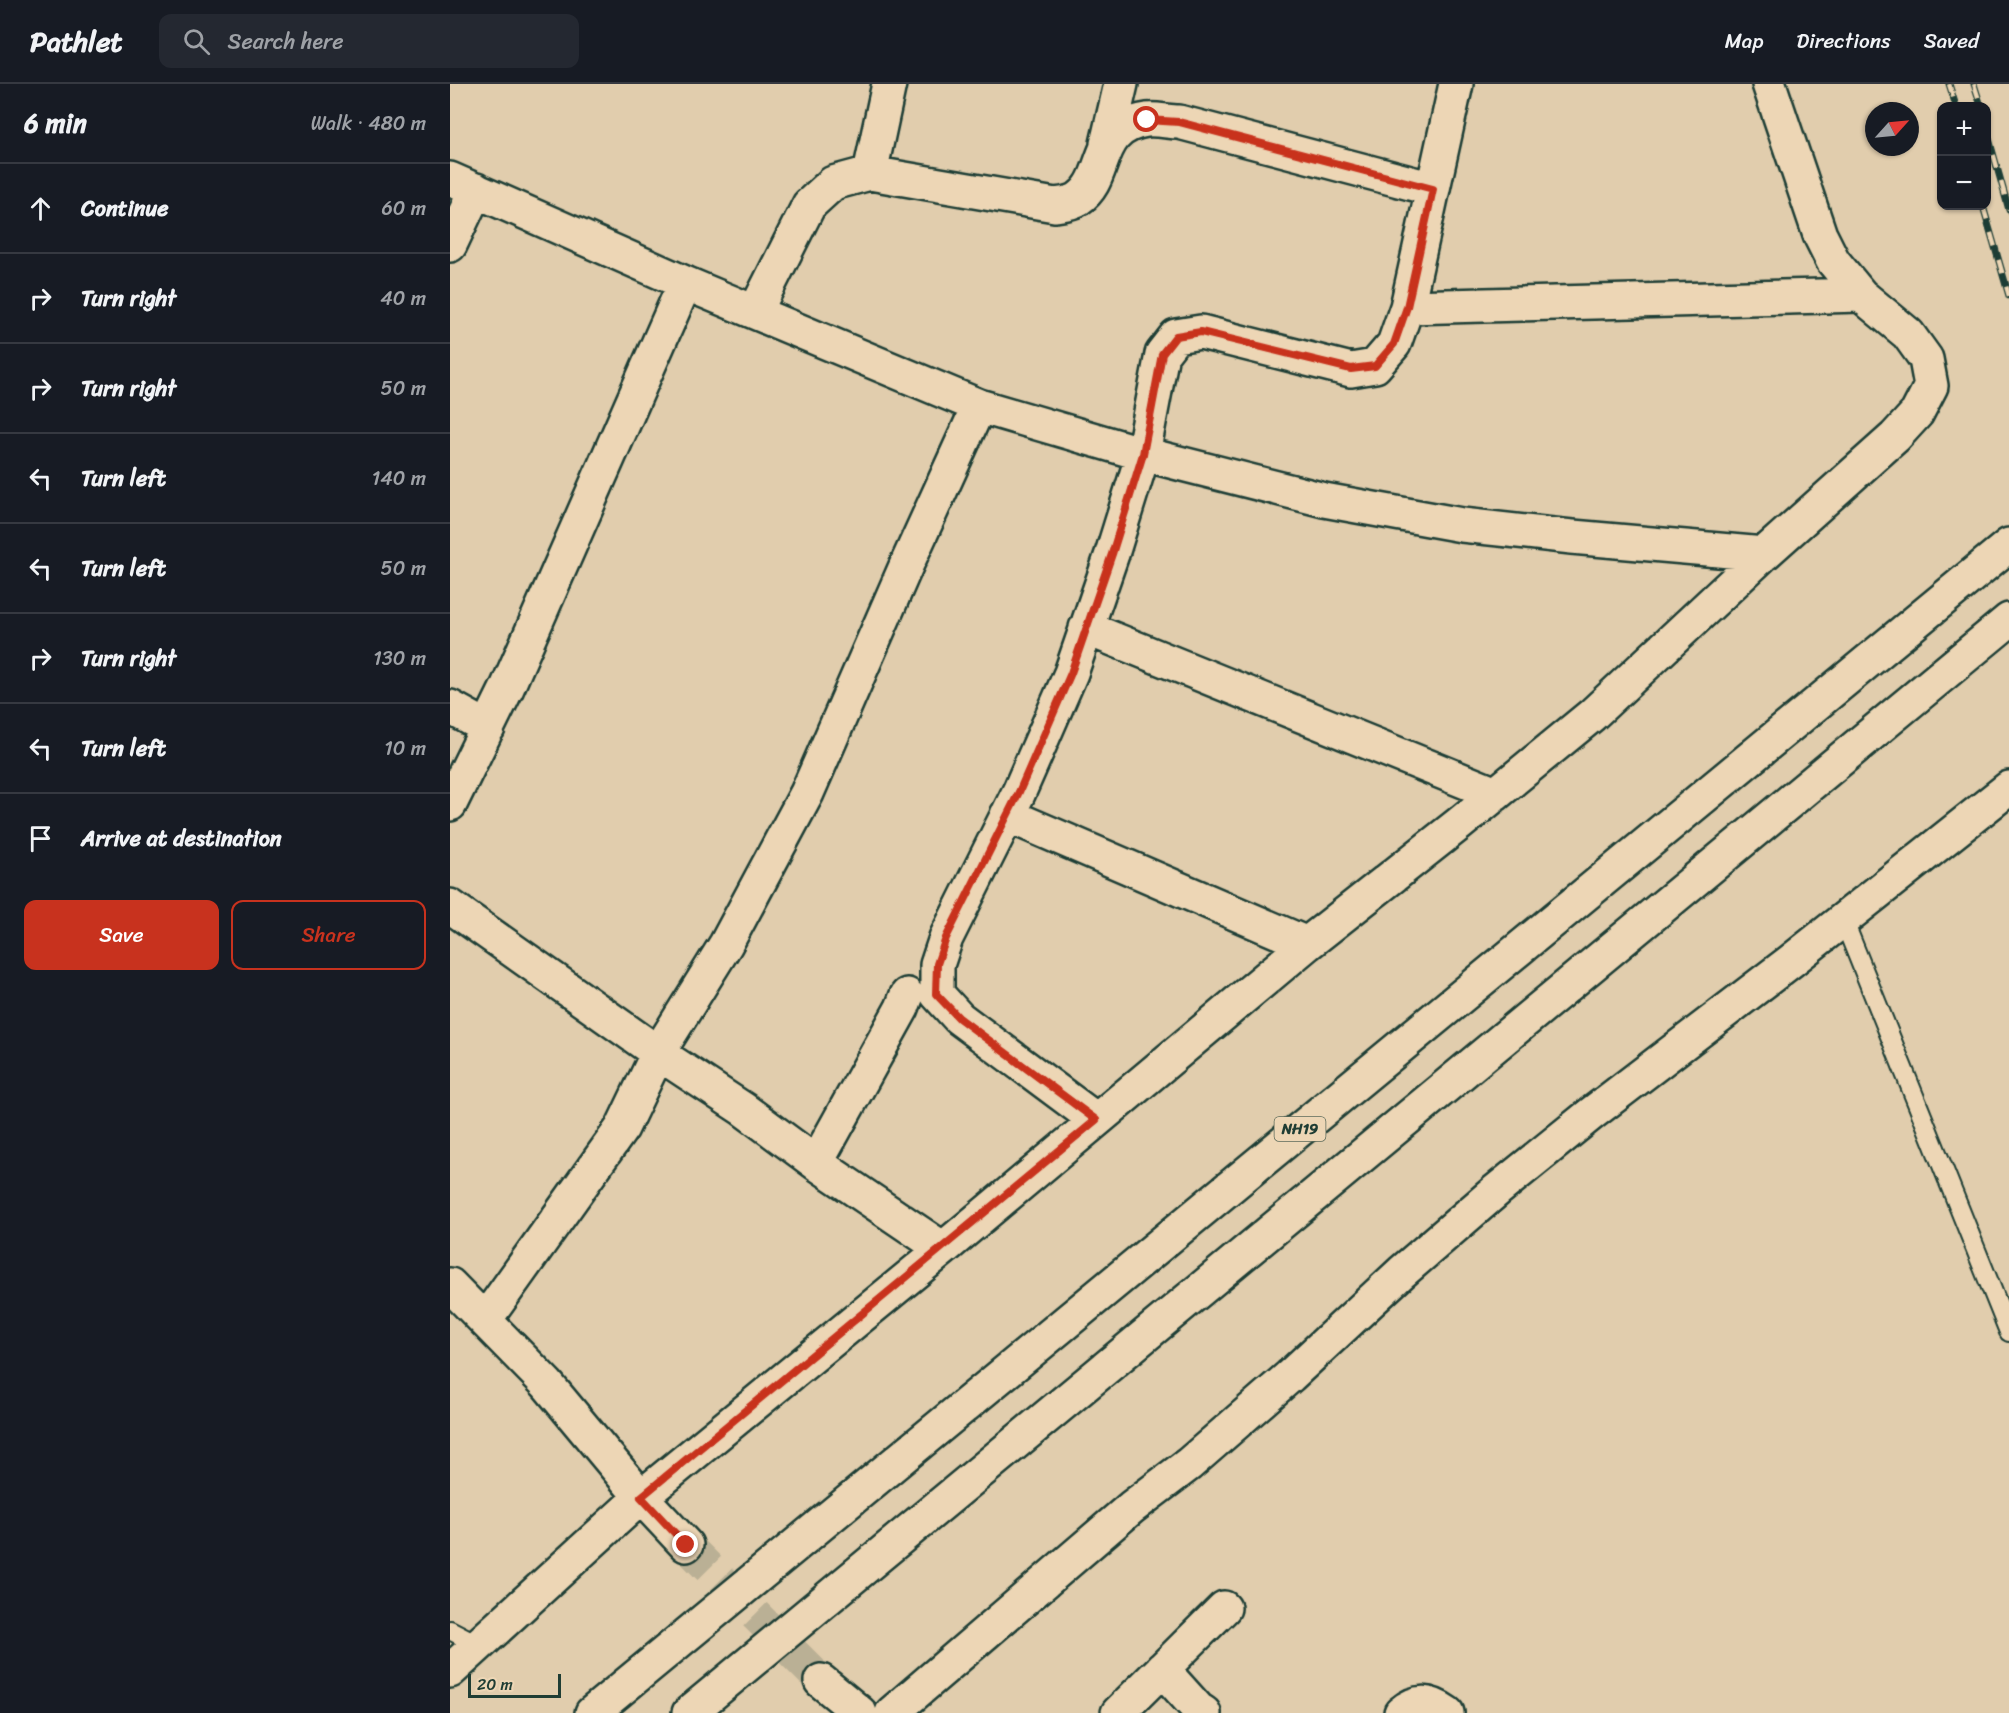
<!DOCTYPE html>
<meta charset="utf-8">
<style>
:root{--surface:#171b24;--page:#242831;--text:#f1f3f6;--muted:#9ea1a6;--line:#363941;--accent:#c8321e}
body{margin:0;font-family:Sriracha,sans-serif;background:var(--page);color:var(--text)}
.controls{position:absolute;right:18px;top:18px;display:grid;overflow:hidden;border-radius:12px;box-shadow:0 2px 4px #0004}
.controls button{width:54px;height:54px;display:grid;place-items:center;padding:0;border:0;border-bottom:2px solid var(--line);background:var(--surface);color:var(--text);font:30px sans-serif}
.compass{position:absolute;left:1415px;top:18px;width:54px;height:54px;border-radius:50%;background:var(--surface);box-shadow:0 2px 4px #0004;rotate:63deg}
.scale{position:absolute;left:18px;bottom:15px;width:93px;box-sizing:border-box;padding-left:6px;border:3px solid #1f3d34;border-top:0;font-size:16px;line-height:21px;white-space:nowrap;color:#1f3d34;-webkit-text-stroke:4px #edd6b5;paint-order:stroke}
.stop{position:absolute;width:18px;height:18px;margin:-14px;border:4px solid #c8321e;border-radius:50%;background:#fff}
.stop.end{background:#c8321e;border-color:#fff;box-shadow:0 2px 6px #0008}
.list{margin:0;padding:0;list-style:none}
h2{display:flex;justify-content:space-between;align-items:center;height:78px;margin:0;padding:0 24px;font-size:26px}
h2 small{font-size:20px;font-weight:400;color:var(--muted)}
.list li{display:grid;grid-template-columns:39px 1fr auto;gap:18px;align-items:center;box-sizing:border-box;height:90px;padding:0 24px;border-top:2px solid var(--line)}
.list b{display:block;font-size:22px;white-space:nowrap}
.list em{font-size:20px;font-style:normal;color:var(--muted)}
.actions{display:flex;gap:12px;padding:18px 24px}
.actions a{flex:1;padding:14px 0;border:2px solid var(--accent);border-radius:12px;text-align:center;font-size:21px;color:var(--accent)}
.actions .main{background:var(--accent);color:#fff}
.icon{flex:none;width:33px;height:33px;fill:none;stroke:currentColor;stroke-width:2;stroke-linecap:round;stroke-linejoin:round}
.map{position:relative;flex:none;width:1559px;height:1629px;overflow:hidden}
header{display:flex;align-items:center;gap:36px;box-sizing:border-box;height:84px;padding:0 30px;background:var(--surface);border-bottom:2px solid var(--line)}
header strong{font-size:28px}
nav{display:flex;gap:33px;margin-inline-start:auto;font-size:21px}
.search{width:420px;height:54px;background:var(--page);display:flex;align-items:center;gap:15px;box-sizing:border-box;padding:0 21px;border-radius:12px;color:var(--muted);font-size:22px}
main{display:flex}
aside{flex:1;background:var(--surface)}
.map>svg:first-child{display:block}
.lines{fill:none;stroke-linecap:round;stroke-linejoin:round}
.street-tunnel{stroke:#bab095;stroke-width:33;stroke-dasharray:33 16;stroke-linecap:butt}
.lane-casing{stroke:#1f3d34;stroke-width:22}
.street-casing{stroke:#1f3d34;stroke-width:38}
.highway-casing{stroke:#1f3d34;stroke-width:38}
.lane{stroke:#edd6b5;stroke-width:18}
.street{stroke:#edd6b5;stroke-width:33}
.highway{stroke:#edd6b5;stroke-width:33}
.rail-casing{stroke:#1f3d34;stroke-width:7}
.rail{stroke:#edd6b5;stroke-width:4.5;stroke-dasharray:14;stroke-linecap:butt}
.route{stroke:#c8321e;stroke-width:8}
.labels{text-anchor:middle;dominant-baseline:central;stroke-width:6;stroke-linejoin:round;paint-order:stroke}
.shield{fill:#edd6b5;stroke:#5d6b5b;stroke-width:1.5}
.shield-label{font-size:15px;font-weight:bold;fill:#1f3d34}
</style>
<header>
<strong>Pathlet</strong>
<div class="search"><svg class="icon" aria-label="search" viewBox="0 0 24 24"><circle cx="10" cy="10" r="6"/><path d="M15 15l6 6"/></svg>Search here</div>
<nav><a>Map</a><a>Directions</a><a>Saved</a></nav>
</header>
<main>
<aside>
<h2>6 min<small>Walk · 480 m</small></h2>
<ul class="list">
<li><svg class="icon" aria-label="ahead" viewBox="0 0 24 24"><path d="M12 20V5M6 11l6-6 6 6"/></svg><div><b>Continue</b></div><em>60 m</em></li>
<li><svg class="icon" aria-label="right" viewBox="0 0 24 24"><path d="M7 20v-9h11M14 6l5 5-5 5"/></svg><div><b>Turn right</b></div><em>40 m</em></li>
<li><svg class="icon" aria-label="right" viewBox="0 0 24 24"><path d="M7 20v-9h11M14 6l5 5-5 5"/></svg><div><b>Turn right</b></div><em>50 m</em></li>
<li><svg class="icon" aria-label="left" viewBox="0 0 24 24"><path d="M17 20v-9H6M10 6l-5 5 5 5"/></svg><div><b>Turn left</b></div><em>140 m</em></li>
<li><svg class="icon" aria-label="left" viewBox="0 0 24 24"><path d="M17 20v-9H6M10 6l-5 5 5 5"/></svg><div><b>Turn left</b></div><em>50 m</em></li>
<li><svg class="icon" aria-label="right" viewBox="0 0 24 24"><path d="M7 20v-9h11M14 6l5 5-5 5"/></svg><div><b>Turn right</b></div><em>130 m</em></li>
<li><svg class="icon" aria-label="left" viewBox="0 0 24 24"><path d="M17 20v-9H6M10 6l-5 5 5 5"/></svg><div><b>Turn left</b></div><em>10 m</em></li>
<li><svg class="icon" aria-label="arrive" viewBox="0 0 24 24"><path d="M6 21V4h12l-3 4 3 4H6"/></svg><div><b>Arrive at destination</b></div></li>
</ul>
<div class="actions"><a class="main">Save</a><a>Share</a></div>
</aside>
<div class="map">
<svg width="1559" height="1629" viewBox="0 0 1559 1629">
<rect width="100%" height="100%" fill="#e1cdad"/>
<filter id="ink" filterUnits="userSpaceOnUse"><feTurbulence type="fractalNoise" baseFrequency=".0167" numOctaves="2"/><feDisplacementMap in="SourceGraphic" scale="12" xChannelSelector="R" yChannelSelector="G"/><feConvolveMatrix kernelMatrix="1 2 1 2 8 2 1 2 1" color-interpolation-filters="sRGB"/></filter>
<g filter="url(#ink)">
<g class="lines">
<path class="street-tunnel" d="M236,1461L371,1597"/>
<defs>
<path id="lane" d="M1393,835L1559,1248
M0,1546L29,1561"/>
<path id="street" d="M657,60L671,0
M420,89L439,0
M0,95L235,199L529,322L693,370L874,416L1012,441L1122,453L1314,470
M0,161L26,106
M957,223L1411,211
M305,228L359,121L383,99L420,89L605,121C612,120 622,119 628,115C660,94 642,44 697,36C707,35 719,38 729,38L983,105
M636,544L1046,710
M0,623L38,644
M0,720L57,604L235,199
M557,731L857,860
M0,822L208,969L293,1025L366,1079L493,1165
M646,1036L509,934L487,910V881L496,854L569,708L621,589L662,470L693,370L712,270L726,252L751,248L901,286L925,282L944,260L957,223L1006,0
M366,1079L452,924L457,911
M0,1201L97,1300L191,1413L236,1461
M35,1236L172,1044L208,969L276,860L357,709L456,482L529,322
M712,1585L748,1625L754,1629
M0,1587L191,1413L493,1165L857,860L1009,740L1142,631L1314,470L1445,353L1467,329L1481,302L1476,275L1458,250L1411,211L1383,177L1370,151L1319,0
M371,1597L410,1629
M442,1629L682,1423L739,1380L840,1292L952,1188L1047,1106L1141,1030L1341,877L1559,704
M668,1629L774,1524
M951,1629C967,1615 980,1617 997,1629"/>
<path id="highway" d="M142,1629L1559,461
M239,1629L1559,536"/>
</defs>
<use href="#lane" class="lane-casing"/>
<use href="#street" class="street-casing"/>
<use href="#highway" class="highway-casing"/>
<use href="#lane" class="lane"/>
<use href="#street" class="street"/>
<use href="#highway" class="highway"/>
<defs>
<path id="rail" d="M1499,0L1506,22
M1524,0L1531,22
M1536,44L1559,126
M1533,122L1559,212"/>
</defs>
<use href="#rail" class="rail-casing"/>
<use href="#rail" class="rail"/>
</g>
</g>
<g class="lines" filter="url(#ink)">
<path class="route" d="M236,1461L191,1413L646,1036L509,934L486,910L487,880L496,854L569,708L621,589L662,470L693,370L712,270L726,252L751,248L901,285L925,282L944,260L957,223L983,105L729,38L697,36"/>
</g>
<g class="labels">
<rect class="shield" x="824.5" y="1033" width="51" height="24" rx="4.5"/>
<g class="shield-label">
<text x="850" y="1045">NH19</text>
</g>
</g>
</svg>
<div class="controls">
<button>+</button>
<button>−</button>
</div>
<svg class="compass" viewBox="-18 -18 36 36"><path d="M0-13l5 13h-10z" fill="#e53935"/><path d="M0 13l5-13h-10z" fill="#9ea1a6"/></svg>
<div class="scale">20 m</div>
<div class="stop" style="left:697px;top:36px"></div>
<div class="stop end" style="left:236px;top:1461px"></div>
</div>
</main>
